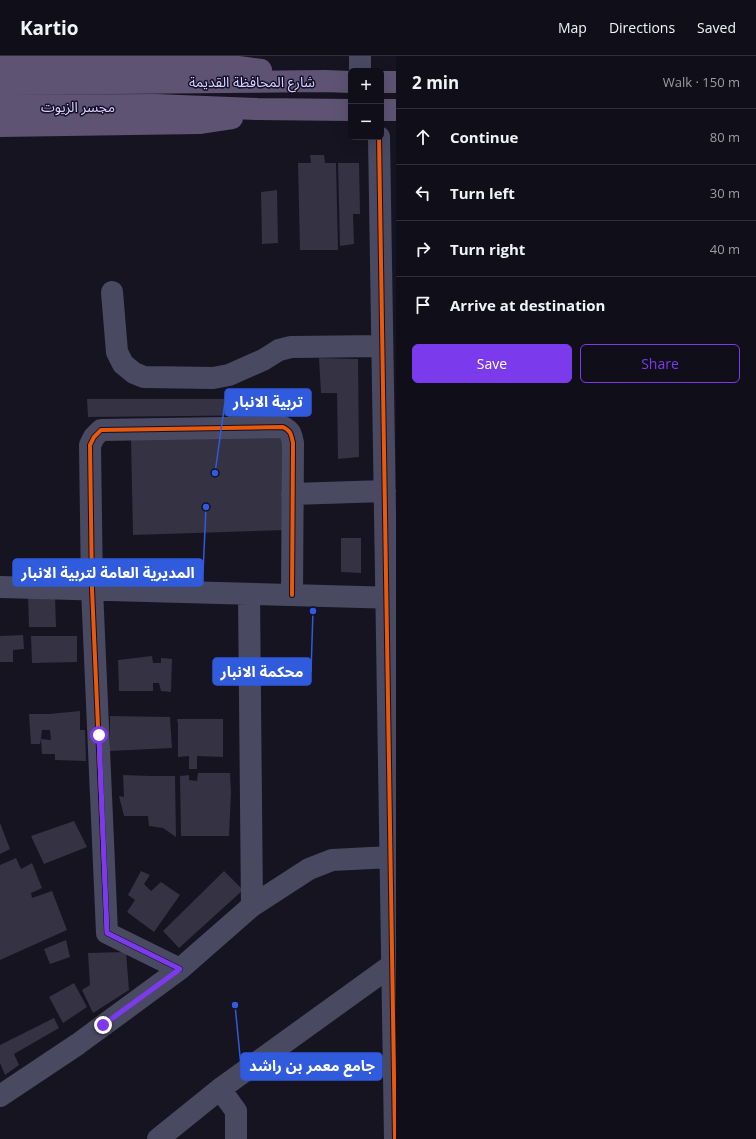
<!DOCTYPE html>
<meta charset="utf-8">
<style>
:root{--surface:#100f19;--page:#191822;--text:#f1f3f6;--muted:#9c9ca2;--line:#302f38;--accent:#7c3aed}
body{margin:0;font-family:"Open Sans","Noto Sans Arabic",sans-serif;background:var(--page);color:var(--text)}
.controls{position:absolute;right:12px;top:12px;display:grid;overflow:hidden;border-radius:6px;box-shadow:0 4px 16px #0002}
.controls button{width:36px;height:36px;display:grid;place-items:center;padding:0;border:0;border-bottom:1px solid var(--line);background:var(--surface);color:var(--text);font:20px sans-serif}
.stop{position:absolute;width:12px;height:12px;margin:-9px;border:3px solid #7c3aed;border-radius:50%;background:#fff}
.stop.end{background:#7c3aed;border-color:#fff;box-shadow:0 1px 4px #0008}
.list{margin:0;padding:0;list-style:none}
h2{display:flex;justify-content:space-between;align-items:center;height:52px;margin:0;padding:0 16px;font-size:17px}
h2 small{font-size:13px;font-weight:400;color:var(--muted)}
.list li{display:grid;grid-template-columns:26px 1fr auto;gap:12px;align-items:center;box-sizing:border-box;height:56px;padding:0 16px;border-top:1px solid var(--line)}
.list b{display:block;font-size:15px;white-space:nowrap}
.list em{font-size:13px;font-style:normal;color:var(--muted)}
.actions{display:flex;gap:8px;padding:12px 16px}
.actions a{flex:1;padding:9px 0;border:1px solid var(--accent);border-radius:6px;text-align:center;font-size:14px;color:var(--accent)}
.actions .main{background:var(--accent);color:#fff}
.icon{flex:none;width:22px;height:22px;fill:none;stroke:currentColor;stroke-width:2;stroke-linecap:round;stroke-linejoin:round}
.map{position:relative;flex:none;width:396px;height:1083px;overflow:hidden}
header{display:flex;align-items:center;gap:24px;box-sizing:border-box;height:56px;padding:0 20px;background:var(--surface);border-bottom:1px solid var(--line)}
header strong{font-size:19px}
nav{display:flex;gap:22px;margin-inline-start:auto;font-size:14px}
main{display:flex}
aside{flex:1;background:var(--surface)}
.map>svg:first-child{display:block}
.building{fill:#343243;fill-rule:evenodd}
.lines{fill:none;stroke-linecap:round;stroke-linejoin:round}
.minor{stroke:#4a4962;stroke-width:22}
.major{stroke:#5e5373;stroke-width:22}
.cycleway-casing{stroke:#130f26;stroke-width:6}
.cycleway{stroke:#e8590c;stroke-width:4}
.route{stroke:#7c3aed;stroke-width:5}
.labels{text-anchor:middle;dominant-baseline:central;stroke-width:3;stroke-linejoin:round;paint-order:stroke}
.street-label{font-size:14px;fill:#d9d4ff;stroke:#130f26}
.leader{fill:none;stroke:#305bdc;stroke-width:1.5}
.callout-dot{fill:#305bdc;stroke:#130f26;stroke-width:1.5}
.callout{fill:#305bdc;stroke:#305bdc;stroke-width:1.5}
.callout-label{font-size:15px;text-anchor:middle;font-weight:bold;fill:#fff}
</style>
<header>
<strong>Kartio</strong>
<nav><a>Map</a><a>Directions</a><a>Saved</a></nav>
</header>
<main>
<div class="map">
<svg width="396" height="1083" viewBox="0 0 396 1083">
<rect width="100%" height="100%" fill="#161421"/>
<path class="building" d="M310,99H324L325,107H336L338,194H300L298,107H311Z
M338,107H359L360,158H353L354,188L340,190Z
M277,134L278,187L262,188L261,136Z
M319,302L358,303L359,401L338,403L337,337H321Z
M87,343H284L283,359L88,361Z
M285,379L287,474L133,479L131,383Z
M341,482H361V517L341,516Z
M28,540H55L56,571H29Z
M23,579L24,593L13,594V606H0V580Z
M31,580H77V606L32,607Z
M152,600L153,607H161V602L172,603L171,636L161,635L159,627H153V635H119L118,604Z
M80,655V674H85L86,705L55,704V698H42L41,683L40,688H31L29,658H49ZM42,674H50L51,684L41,683Z
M110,660L170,661L172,692L110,695Z
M177,663H223V701L197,700V713H189V700L178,701V668Z
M198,717H230L231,736L229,780H181L180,720L189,719V724L197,725Z
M123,719L151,720H175L176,781L163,772L149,770L148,760H124L119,740L124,741Z
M74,765L87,791L44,808L31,780Z
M0,767L10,793L0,798Z
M16,802L21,813L32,807L42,832L31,837L32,842L52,835L67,874L0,904V809Z
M141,815L150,819L144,828L151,835L161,826L180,839L154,876L127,856L135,844L128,839Z
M224,815L243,834L179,892L163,875Z
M66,884L70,901L50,908L44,893Z
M126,896L129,934L93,957L82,934L90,929L88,897Z
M74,927L87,951L63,967L49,941Z
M54,962L59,972L14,998L19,1009L5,1019L0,1007V989Z"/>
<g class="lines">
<path class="minor" d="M360,15V0
M379,81C384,415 390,749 395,1083
M112,236L117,296L123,308L134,317L144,321L213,322L229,319L263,304L279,294L291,291L382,290
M292,438L385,435
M0,531L396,542
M249,538L252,850
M180,913L107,877L92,533L90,389L94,381L101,374L283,371C291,375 291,378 293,387L292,539
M220,1033L236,1055V1083
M0,1040L78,988L180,913L252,850L309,813L332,804L391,801
M158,1083L220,1033L392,909"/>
<path class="major" d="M0,7C87,6 175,1 261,14
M381,26H396
M0,28L325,25L351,26
M0,50L155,49L257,53L351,54
M381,54H396
M0,70L199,67L232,62"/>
<defs>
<path id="cycleway" d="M379,81C384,415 390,749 395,1083
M180,913L107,877L92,533L90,389L94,381L101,374L283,371C291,375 291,378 293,387L292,539"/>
</defs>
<use href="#cycleway" class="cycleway-casing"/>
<use href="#cycleway" class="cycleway"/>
</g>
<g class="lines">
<path class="route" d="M99,679L107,877L180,913L103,969"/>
</g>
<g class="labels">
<g class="street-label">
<text x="252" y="25">شارع المحافظة القديمة</text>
<text x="78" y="50">مجسر الزيوت</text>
</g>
</g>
<path class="leader" d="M215 417L225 346M206 451L203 517M313 555L311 616M235 949L241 1010"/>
<g class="callout-dot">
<circle cx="215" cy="417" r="4"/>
<circle cx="206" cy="451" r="4"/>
<circle cx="313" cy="555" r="4"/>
<circle cx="235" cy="949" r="4"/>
</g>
<g class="callout">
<rect x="225" y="333" width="86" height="27" rx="4"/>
<rect x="13" y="503" width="190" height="27" rx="4"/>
<rect x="213" y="602" width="98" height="27" rx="4"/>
<rect x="241" y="997" width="141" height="27" rx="4"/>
</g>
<g class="callout-label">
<text x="268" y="351">تربية الانبار</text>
<text x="108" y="522">المديرية العامة لتربية الانبار</text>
<text x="262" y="621">محكمة الانبار</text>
<text x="312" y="1015">جامع معمر بن راشد</text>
</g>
</svg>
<div class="controls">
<button>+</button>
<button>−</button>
</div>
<div class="stop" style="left:99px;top:679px"></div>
<div class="stop end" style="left:103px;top:969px"></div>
</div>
<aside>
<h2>2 min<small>Walk · 150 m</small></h2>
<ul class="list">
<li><svg class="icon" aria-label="ahead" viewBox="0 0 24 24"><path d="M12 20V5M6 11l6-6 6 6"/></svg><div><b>Continue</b></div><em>80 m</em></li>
<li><svg class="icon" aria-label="left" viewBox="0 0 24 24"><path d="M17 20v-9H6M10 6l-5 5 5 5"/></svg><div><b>Turn left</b></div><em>30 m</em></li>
<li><svg class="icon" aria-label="right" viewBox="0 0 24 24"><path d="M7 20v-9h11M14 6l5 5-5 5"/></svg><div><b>Turn right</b></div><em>40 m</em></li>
<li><svg class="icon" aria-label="arrive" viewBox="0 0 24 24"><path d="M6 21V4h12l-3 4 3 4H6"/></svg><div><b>Arrive at destination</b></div></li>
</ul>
<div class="actions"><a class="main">Save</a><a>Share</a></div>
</aside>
</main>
